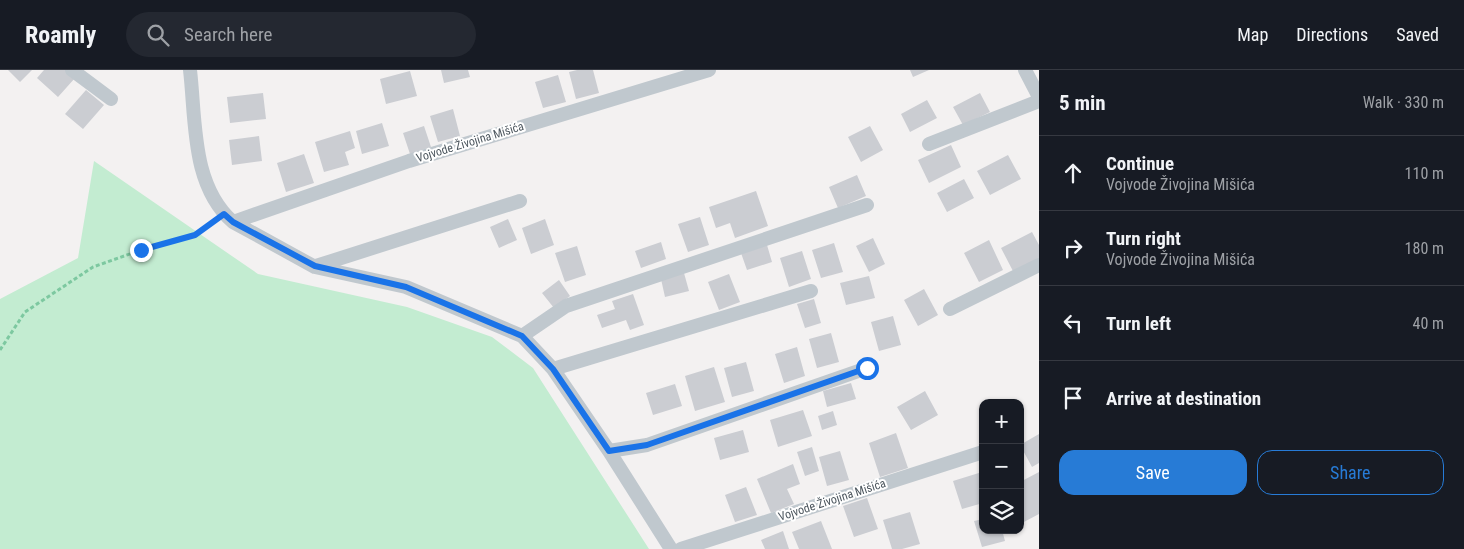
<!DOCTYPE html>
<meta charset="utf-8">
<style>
:root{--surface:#171b24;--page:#242831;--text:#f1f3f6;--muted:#9ea1a6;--line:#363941;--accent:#277bd6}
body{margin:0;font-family:"Roboto Condensed",sans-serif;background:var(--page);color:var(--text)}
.controls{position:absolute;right:15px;bottom:15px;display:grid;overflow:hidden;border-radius:10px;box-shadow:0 1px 4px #0004}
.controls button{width:45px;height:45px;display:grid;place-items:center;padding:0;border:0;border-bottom:1px solid var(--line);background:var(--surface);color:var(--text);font:25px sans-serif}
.stop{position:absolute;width:15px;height:15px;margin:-11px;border:4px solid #1a73e8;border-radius:50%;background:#fff}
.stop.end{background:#1a73e8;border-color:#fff;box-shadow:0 1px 5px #0008}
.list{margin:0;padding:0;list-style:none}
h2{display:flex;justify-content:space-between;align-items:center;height:65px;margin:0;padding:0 20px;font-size:21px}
h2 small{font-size:16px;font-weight:400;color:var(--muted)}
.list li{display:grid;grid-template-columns:32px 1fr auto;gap:15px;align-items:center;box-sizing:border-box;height:75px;padding:0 20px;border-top:1px solid var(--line)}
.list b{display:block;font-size:19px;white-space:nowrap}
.list p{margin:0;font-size:16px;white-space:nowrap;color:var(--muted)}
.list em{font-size:16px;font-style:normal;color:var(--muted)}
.actions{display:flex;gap:10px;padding:15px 20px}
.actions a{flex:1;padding:11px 0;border:1px solid var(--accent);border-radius:15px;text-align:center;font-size:18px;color:var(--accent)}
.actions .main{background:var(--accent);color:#fff}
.icon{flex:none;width:28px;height:28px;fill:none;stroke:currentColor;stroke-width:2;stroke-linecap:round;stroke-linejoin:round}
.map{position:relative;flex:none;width:1039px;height:479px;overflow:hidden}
header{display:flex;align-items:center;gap:30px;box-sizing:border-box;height:70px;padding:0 25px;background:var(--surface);border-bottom:1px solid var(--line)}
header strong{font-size:24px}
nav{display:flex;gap:28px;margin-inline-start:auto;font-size:18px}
.search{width:350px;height:45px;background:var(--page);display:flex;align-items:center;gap:12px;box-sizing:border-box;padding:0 18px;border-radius:28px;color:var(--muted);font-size:19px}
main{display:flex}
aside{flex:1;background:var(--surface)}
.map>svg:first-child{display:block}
.green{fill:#c3ecd1}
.building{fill:#cbcdd2}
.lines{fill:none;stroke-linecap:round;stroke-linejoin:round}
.path{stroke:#7dc8a0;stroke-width:3;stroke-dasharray:4 2.5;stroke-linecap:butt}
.minor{stroke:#c0c8ce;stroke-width:14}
.route{stroke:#1a73e8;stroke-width:6}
.labels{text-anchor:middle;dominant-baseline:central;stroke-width:4;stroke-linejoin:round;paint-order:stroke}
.street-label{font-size:12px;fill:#4a545c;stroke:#fff}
</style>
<header>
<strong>Roamly</strong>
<div class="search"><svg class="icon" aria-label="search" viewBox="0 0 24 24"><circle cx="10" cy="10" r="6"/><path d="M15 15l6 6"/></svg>Search here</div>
<nav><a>Map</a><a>Directions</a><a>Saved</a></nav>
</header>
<main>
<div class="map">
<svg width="1039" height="479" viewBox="0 0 1039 479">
<rect width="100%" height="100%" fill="#f3f1f1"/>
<path class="green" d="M94,91L258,204L407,237L492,267L533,298L649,479H0V229L78,188Z"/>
<path class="building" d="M8,0H32L20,12Z
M44,0H66L75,8L58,27L37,8Z
M441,0H468L470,7L444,13Z
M577,0H593L599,23L576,29L569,2Z
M910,0H929L913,7Z
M410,1L417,26L386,34L380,9Z
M558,5L566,32L543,38L535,12Z
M86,20L104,35L83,59L65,44Z
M263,23L266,49L230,53L227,27Z
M980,23L990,42L963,55L953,37Z
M927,30L937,48L910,62L901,44Z
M453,39L460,66L438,72L430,46Z
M382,53L389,76L362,84L356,61Z
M424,56L431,77L410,84L403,63Z
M870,56L883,80L861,92L848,67Z
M350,61L355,78L345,82L349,95L324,102L315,72Z
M259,66L262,91L232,95L229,70Z
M951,75L961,97L929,113L918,90Z
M304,84L314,113L286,122L277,93Z
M1008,85L1021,109L990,125L977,101Z
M857,105L866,126L838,138L829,117Z
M964,109L974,128L947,142L937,123Z
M756,121L768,156L735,168L730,153L716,158L709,137Z
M700,147L709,175L688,182L678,154Z
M508,149L517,170L499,178L490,157Z
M545,149L554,175L531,184L522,158Z
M1032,162L1039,175V190L1014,203L1001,178Z
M873,168L885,194L869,202L856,176Z
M989,170L1003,200L979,212L964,183Z
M661,172L666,189L641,198L635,181Z
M834,173L843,202L821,208L812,180Z
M767,175L772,192L747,200L741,183Z
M577,176L586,205L565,212L555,183Z
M802,181L811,209L789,217L780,188Z
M684,203L689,221L665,227L661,209Z
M729,204L740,232L719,240L708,212Z
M869,206L875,228L846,235L840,213Z
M559,210L570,226L554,238L542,223Z
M924,219L938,245L918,256L904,230Z
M633,224L644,255L630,260L626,250L602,258L597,245L615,239L612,231Z
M814,229L821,253L805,258L797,234Z
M893,246L901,275L879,281L871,252Z
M831,263L839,292L817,298L809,269Z
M797,277L805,306L784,313L775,284Z
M746,292L754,321L732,327L724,298Z
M714,297L725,332L695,341L685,306Z
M851,313L856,329L827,337L823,321Z
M675,314L682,336L653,345L646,323Z
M925,321L938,345L911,360L897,337Z
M803,340L812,366L778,377L770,350Z
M833,341L837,355L822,360L818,346Z
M743,360L749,382L720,390L714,368Z
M896,363L908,398L880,407L869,373Z
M1039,364V393L1032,397L1020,375Z
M812,377L819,401L805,406L797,382Z
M840,381L849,410L827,416L819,387Z
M793,394L800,414L787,419L794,434L771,443L757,409Z
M982,402L983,433L962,439L953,411Z
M1039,402V444L1022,453L1020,412Z
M746,417L757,445L735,452L725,425Z
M867,428L878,459L854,467L843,436Z
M910,442L920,474L902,479H892L883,450Z
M983,449V460H1002L1005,471L982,477L974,451Z
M821,451L832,479H799L792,462Z
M783,461L789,479H765L761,470Z"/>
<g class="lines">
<path class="path" d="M0,280L25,242L93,197L141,180L195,165L214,152"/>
<path class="minor" d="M72,0L111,29
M190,0C196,51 191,115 233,152L315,197L406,217L522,266L553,299L609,381L671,479
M1025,0L1039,27
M929,74L1039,31
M233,152L409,91L709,0
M316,196L520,131
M950,239L1039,195
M522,266L566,236L867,135
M553,299L811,221
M609,381L647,375L867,298
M681,479L983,382"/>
</g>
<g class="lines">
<path class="route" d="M141,180L195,165L224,144L233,152L315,196L406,217L522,266L553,299L609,381L647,375L867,298"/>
</g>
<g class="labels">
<g class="street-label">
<text transform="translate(470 72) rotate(-17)">Vojvode Živojina Mišića</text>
<text transform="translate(832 430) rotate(-18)">Vojvode Živojina Mišića</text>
</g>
</g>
</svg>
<div class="controls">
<button>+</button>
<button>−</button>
<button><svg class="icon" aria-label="layers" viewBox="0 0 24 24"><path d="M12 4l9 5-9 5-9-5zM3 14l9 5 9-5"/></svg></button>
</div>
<div class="stop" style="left:867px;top:298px"></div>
<div class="stop end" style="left:141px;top:180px"></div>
</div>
<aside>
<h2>5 min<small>Walk · 330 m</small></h2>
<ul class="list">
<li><svg class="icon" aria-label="ahead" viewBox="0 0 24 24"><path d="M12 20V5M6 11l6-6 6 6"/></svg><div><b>Continue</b><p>Vojvode Živojina Mišića</p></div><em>110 m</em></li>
<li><svg class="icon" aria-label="right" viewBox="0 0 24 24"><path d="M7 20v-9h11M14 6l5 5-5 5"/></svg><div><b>Turn right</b><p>Vojvode Živojina Mišića</p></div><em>180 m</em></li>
<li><svg class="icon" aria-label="left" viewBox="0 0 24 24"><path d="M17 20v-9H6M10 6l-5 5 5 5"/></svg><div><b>Turn left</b></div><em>40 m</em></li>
<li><svg class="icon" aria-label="arrive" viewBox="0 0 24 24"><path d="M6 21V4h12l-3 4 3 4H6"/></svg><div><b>Arrive at destination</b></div></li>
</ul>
<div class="actions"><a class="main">Save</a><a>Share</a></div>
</aside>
</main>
